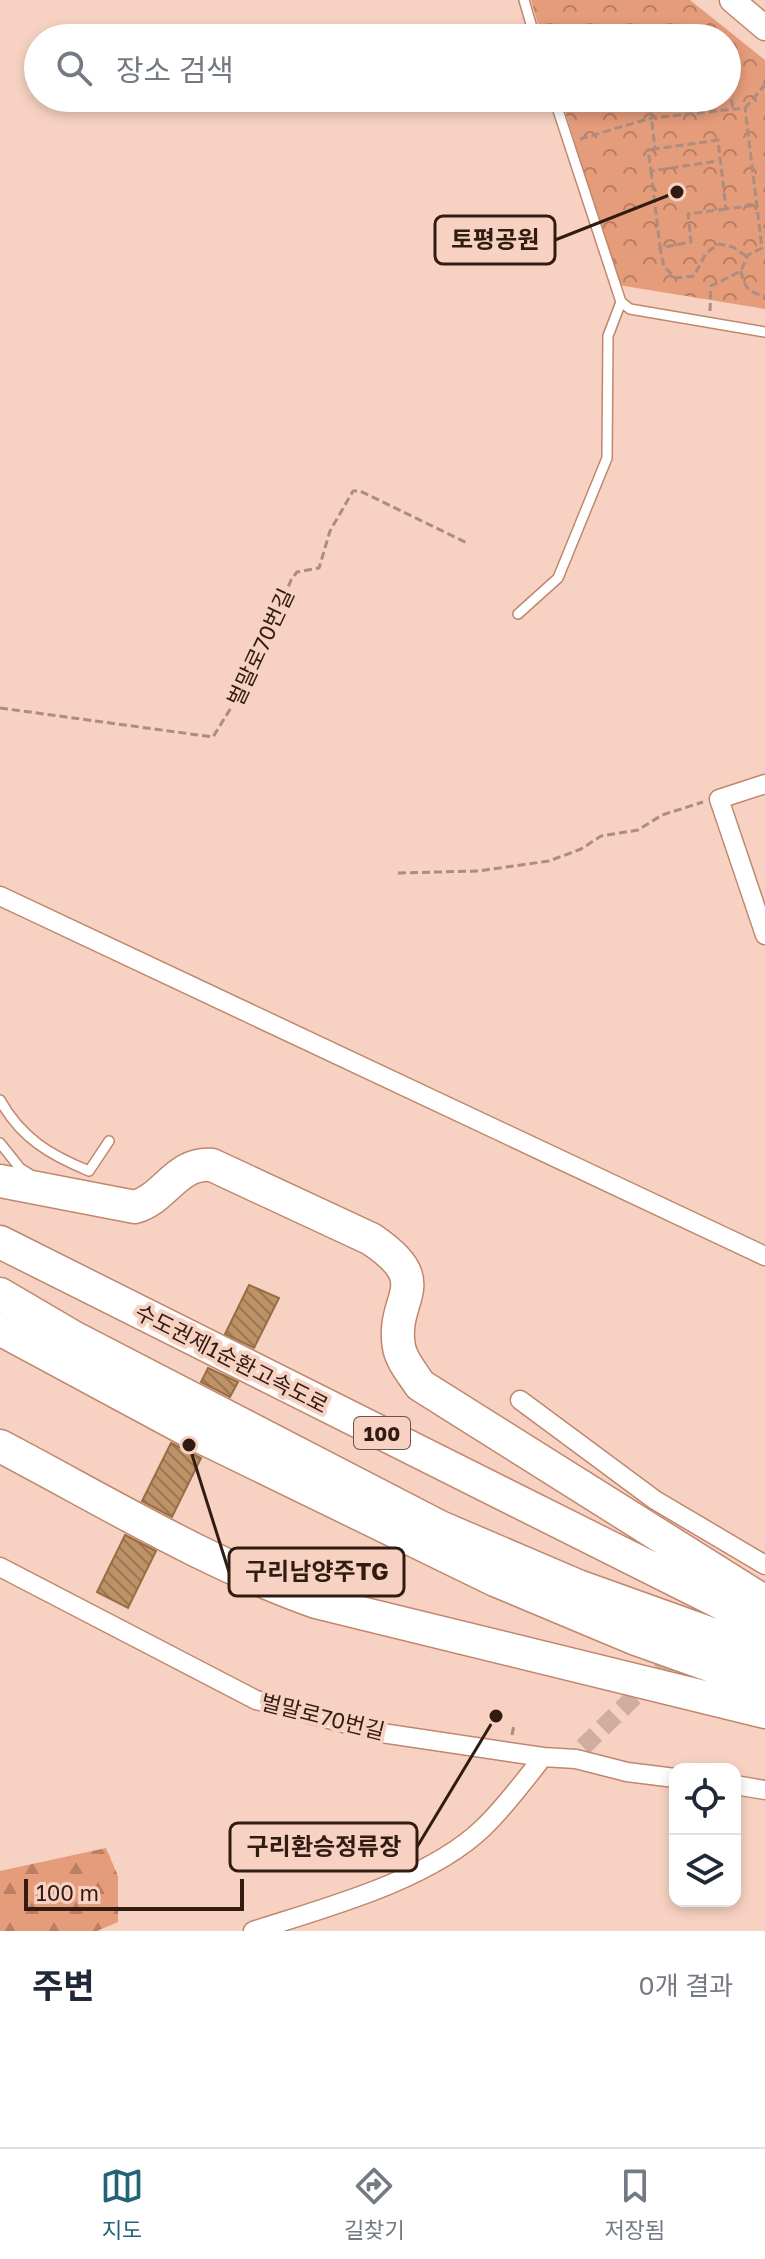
<!DOCTYPE html>
<html lang="ko">
<meta charset="utf-8">
<style>
:root{--surface:#fff;--page:#f2f2f3;--text:#1f2937;--muted:#747a83;--line:#e0e1e3;--accent:#246278}
body{margin:0;font-family:"Golos Text","Noto Sans KR",sans-serif;background:var(--page);color:var(--text)}
.controls{position:absolute;right:24px;bottom:24px;display:grid;overflow:hidden;border-radius:16px;box-shadow:0 4px 12px #0003}
.controls button{width:72px;height:72px;display:grid;place-items:center;padding:0;border:0;border-bottom:2px solid var(--line);background:var(--surface);color:var(--text);font:40px sans-serif}
.scale{position:absolute;left:24px;bottom:20px;width:220px;box-sizing:border-box;padding-left:8px;border:4px solid #321c12;border-top:0;font-size:22px;line-height:28px;white-space:nowrap;color:#321c12;-webkit-text-stroke:6px #f7d2c2;paint-order:stroke}
.list{margin:0;padding:0;list-style:none}
h2{display:flex;justify-content:space-between;align-items:center;height:104px;margin:0;padding:0 32px;font-size:34px}
h2 small{font-size:26px;font-weight:400;color:var(--muted)}
.icon{flex:none;width:44px;height:44px;fill:none;stroke:currentColor;stroke-width:2;stroke-linecap:round;stroke-linejoin:round}
.map{position:relative;flex:none;width:765px;height:1931px;overflow:hidden}
.search{position:absolute;background:var(--surface);box-shadow:0 4px 12px #0003;left:24px;right:24px;top:24px;height:88px;display:flex;align-items:center;gap:20px;box-sizing:border-box;padding:0 28px;border-radius:44px;color:var(--muted);font-size:30px}
.sheet{height:216px;background:var(--surface)}
nav{display:flex;justify-content:space-around;align-items:center;box-sizing:border-box;height:112px;border-top:2px solid var(--line);background:var(--surface);font-size:22px;color:var(--muted)}
nav a{display:grid;justify-items:center;gap:4px}
nav .on{color:var(--accent)}
.map>svg:first-child{display:block}
.forest{fill:url(#forest-firs)}
.park{fill:url(#park-crowns)}
.building{fill:url(#building-back-hatch);stroke:#976d42;stroke-width:2}
.lines{fill:none;stroke-linecap:round;stroke-linejoin:round}
.street-tunnel{stroke:#d0ae9f;stroke-width:18;stroke-dasharray:18 9;stroke-linecap:butt}
.lane-casing{stroke:#c0876d;stroke-width:12}
.street-casing{stroke:#c0876d;stroke-width:21}
.secondary-casing{stroke:#c0876d;stroke-width:27}
.highway-casing{stroke:#c0876d;stroke-width:35}
.path{stroke:#ac8d7f;stroke-width:3;stroke-dasharray:8 4;stroke-linecap:butt}
.lane{stroke:#fff;stroke-width:9}
.street{stroke:#fff;stroke-width:18}
.secondary{stroke:#fff;stroke-width:24}
.highway{stroke:#fff;stroke-width:32}
.labels{text-anchor:middle;dominant-baseline:central;stroke-width:8;stroke-linejoin:round;paint-order:stroke}
.shield{fill:#f7d2c2;stroke:#6d5347;stroke-width:2}
.shield-label{font-size:20px;font-weight:bold;fill:#321c12}
.street-label{font-size:22px;fill:#321c12;stroke:#f7d2c2}
.leader{fill:none;stroke:#321c12;stroke-width:3}
.callout-dot{fill:#321c12;stroke:#f7d2c2;stroke-width:3}
.callout{fill:#f7d2c2;stroke:#321c12;stroke-width:3}
.callout-label{font-size:24px;text-anchor:middle;font-weight:bold;fill:#321c12}
</style>
<div class="map">
<svg width="765" height="1931" viewBox="0 0 765 1931">
<defs>
<pattern id="forest-firs" width="22" height="20" patternUnits="userSpaceOnUse" patternTransform="scale(2)"><rect width="22" height="20" fill="#e59c7b"/><path d="M5 1l3.5 6h-7zM16 11l3.5 6h-7z" fill="#ba7e63"/></pattern>
<pattern id="park-crowns" width="20" height="18" patternUnits="userSpaceOnUse" patternTransform="scale(2)"><rect width="20" height="18" fill="#e59c7b"/><path d="M2 6a3 3 0 1 1 6 0M12 15a3 3 0 1 1 6 0" fill="none" stroke="#ba7e63"/></pattern>
<pattern id="building-back-hatch" width="6" height="6" patternUnits="userSpaceOnUse" patternTransform="scale(2)"><rect width="6" height="6" fill="#be9267"/><path d="M-1 5l2 2M0 0l6 6M5-1l2 2" fill="none" stroke="#9b7653"/></pattern>
</defs>
<rect width="100%" height="100%" fill="#f7d2c2"/>
<path class="forest" d="M106,1848L118,1876V1922L97,1931H0V1871Z"/>
<path class="park" d="M531,0H690L765,60V309L618,285L561,98H727V38H542Z"/>
<path class="building" d="M249,1285L279,1298L254,1348L225,1334Z
M208,1368L238,1382L230,1397L201,1382Z
M171,1443L201,1458L172,1517L142,1501Z
M125,1535L156,1551L128,1608L97,1592Z"/>
<g class="lines">
<path class="street-tunnel" d="M583,1747L681,1651"/>
<defs>
<path id="lane" d="M524,0L535,38
M554,98L621,302L630,309L765,332
M518,614L558,578L607,458L608,336L621,302
M0,1100C21,1138 50,1155 89,1171L109,1141
M0,1143L20,1168L31,1175"/>
<path id="street" d="M765,784L719,799L765,935
M0,896L765,1256
M520,1400L655,1500L765,1565
M0,1567L256,1700L382,1733L543,1757L576,1759L627,1772L675,1778
M735,1785L765,1790
M253,1931C324,1908 428,1881 483,1828C505,1807 524,1781 543,1757"/>
<path id="secondary" d="M732,0L765,28"/>
<path id="highway" d="M0,1181L135,1207C166,1198 176,1162 212,1165L371,1239C438,1284 390,1296 399,1347C401,1360 413,1374 420,1385L765,1602
M0,1242L765,1625
M0,1294L75,1338L440,1527L578,1586L765,1653
M0,1329L191,1432L495,1580L636,1639L765,1685
M0,1446C103,1500 206,1563 316,1602L765,1712"/>
</defs>
<use href="#lane" class="lane-casing"/>
<use href="#street" class="street-casing"/>
<use href="#secondary" class="secondary-casing"/>
<use href="#highway" class="highway-casing"/>
<path class="path" d="M727,76L733,109
M649,98L655,149L718,140L726,209L756,205
M580,139L651,118L745,108L765,85
M655,149L648,150L651,171L718,161
M651,171L660,247
M726,209L688,214L691,242L660,248L664,267L676,278L694,276L706,253L719,244L733,247L747,257
M741,271C744,287 749,293 765,296
M710,311L711,286L741,271L748,255L762,248L745,108
M0,708L213,737L253,672L291,580L297,572L319,568L330,531L353,491H360L467,543
M398,873L478,871L549,861L581,849L601,836L638,830L662,815L703,802
M512,1735L514,1725"/>
<use href="#lane" class="lane"/>
<use href="#street" class="street"/>
<use href="#secondary" class="secondary"/>
<use href="#highway" class="highway"/>
</g>
<g class="labels">
<rect class="shield" x="354" y="1417" width="56" height="32" rx="6"/>
<g class="shield-label">
<text x="382" y="1433">100</text>
</g>
<g class="street-label">
<text transform="translate(260 647) rotate(-65)">벌말로70번길</text>
<text transform="translate(232 1358) rotate(27)">수도권제1순환고속도로</text>
<text transform="translate(323 1716) rotate(14)">벌말로70번길</text>
</g>
</g>
<path class="leader" d="M677 192L555 240M189 1445L229 1572M496 1716L417 1847"/>
<g class="callout-dot">
<circle cx="677" cy="192" r="8"/>
<circle cx="189" cy="1445" r="8"/>
<circle cx="496" cy="1716" r="8"/>
</g>
<g class="callout">
<rect x="435" y="216" width="120" height="48" rx="8"/>
<rect x="229" y="1548" width="175" height="48" rx="8"/>
<rect x="230" y="1823" width="187" height="48" rx="8"/>
</g>
<g class="callout-label">
<text x="495" y="248">토평공원</text>
<text x="317" y="1580">구리남양주TG</text>
<text x="324" y="1855">구리환승정류장</text>
</g>
</svg>
<div class="controls">
<button><svg class="icon" aria-label="locate" viewBox="0 0 24 24"><circle cx="12" cy="12" r="6"/><path d="M12 2v4M12 18v4M2 12h4M18 12h4"/></svg></button>
<button><svg class="icon" aria-label="layers" viewBox="0 0 24 24"><path d="M12 4l9 5-9 5-9-5zM3 14l9 5 9-5"/></svg></button>
</div>
<div class="scale">100 m</div>
<div class="search"><svg class="icon" aria-label="search" viewBox="0 0 24 24"><circle cx="10" cy="10" r="6"/><path d="M15 15l6 6"/></svg>장소 검색</div>
</div>
<section class="sheet">
<h2>주변<small>0개 결과</small></h2>
<ul class="list">
</ul>
</section>
<nav>
<a class="on"><svg class="icon" aria-label="map" viewBox="0 0 24 24"><path d="M3 6l6-2 6 2 6-2v14l-6 2-6-2-6 2zM9 4v14M15 6v14"/></svg>지도</a>
<a><svg class="icon" aria-label="directions" viewBox="0 0 24 24"><path d="M12 3l9 9-9 9-9-9zM9 14v-3h6M13 9l2 2-2 2"/></svg>길찾기</a>
<a><svg class="icon" aria-label="saved" viewBox="0 0 24 24"><path d="M7 4h10v16l-5-4-5 4z"/></svg>저장됨</a>
</nav>
